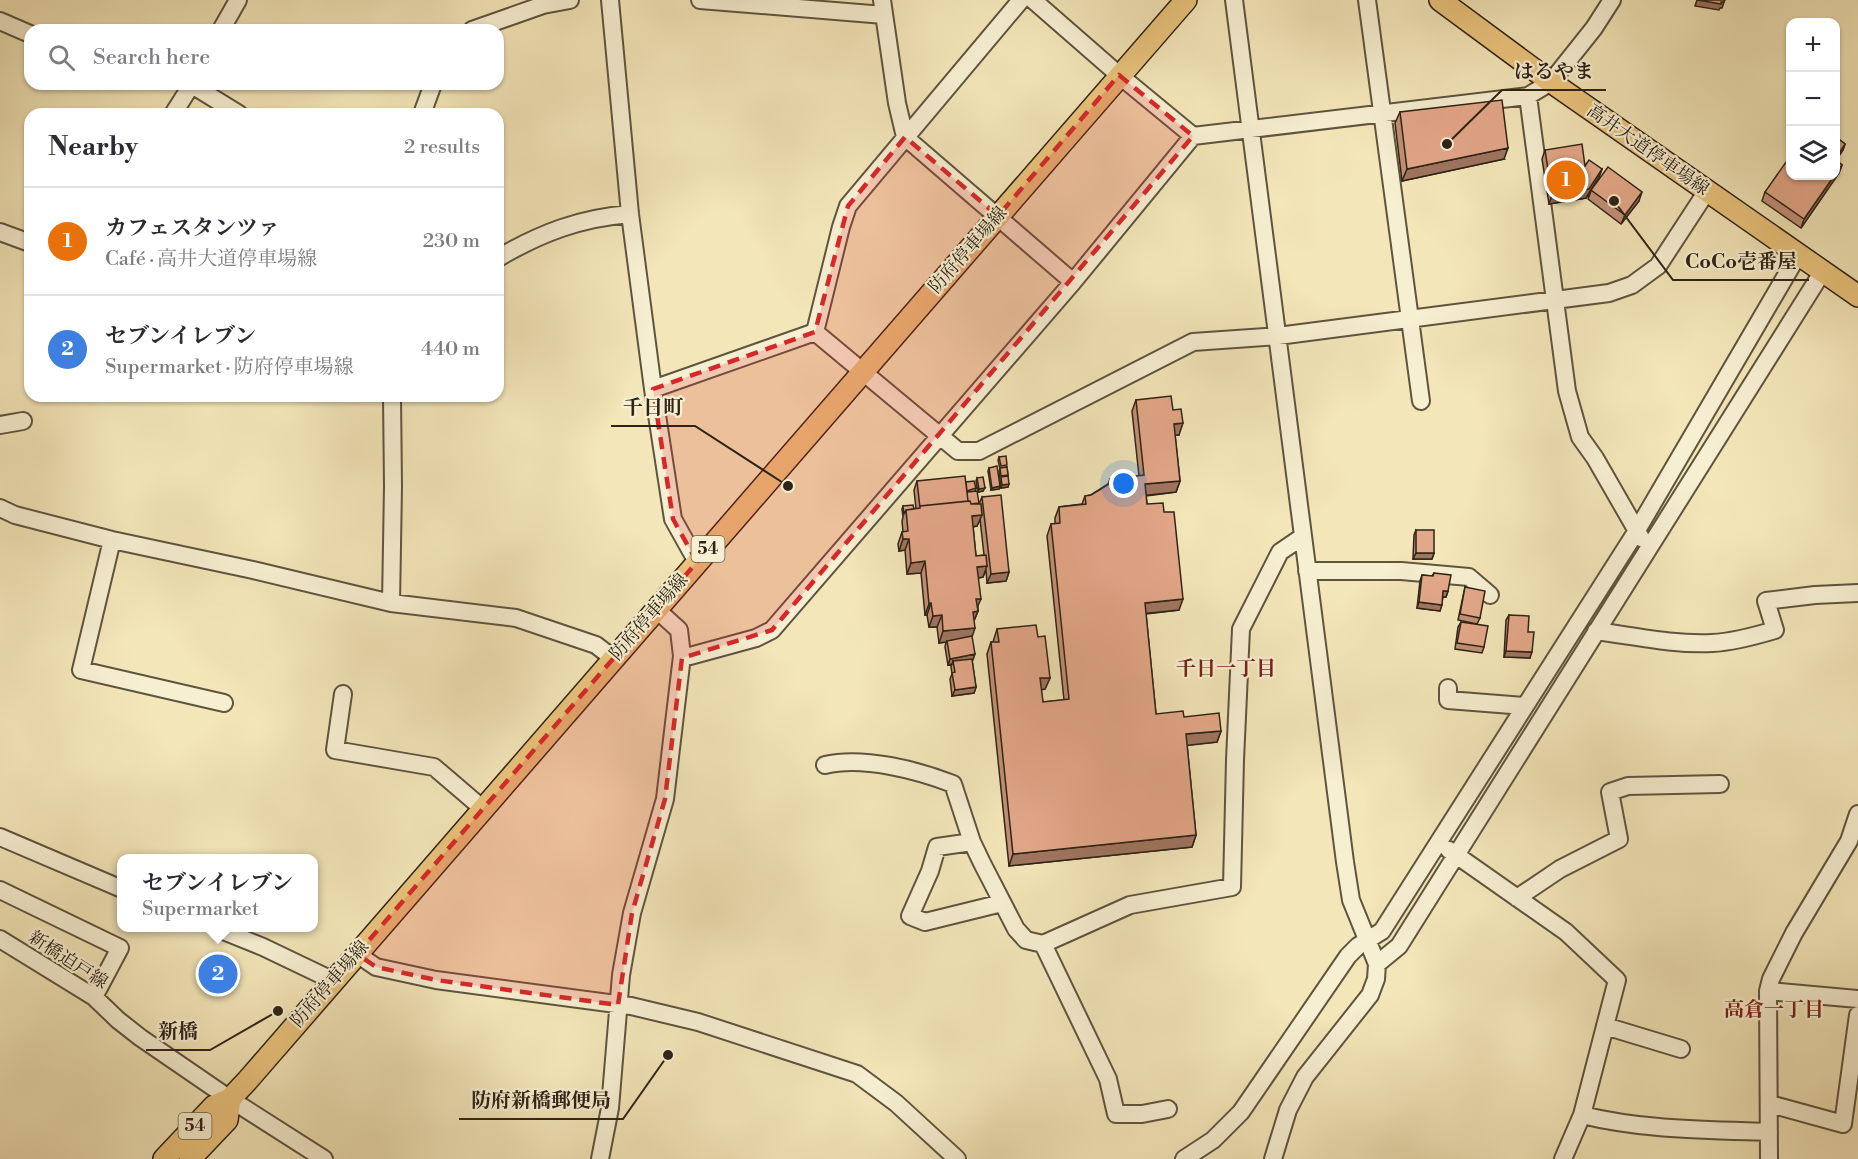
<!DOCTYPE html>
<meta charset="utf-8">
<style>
:root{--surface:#fff;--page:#f2f2f3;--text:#2b2b33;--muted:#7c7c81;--line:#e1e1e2;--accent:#0f766e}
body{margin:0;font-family:"Libre Bodoni","Noto Serif JP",serif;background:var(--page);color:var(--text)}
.controls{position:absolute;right:18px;top:18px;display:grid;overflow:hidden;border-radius:12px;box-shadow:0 2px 4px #0004}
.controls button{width:54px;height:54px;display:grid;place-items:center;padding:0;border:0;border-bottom:2px solid var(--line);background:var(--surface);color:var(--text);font:30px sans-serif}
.you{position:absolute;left:1124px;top:484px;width:21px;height:21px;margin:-15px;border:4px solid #fff;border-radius:50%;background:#1a73e8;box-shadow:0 0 0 9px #1a73e833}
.badge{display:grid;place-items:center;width:39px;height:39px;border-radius:50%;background:var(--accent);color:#fff;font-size:20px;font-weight:700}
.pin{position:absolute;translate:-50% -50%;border:3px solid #fff;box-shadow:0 2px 6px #0006}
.popup{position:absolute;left:117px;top:854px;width:201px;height:78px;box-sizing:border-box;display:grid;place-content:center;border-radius:12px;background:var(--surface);filter:drop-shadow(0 2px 4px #0005);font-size:20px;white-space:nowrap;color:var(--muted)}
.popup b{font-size:22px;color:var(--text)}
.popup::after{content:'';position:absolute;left:50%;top:100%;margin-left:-12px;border:12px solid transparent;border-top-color:var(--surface)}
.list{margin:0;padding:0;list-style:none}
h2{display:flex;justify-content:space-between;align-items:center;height:78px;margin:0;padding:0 24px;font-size:26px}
h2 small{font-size:20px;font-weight:400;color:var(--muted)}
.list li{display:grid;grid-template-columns:39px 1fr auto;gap:18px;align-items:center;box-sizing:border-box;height:108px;padding:0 24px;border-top:2px solid var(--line)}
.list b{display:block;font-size:22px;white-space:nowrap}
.list p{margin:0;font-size:20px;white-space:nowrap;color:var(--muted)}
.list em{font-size:20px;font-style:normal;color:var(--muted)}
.icon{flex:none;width:33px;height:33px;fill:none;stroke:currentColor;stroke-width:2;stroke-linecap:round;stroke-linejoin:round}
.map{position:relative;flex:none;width:1858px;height:1159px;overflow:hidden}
.search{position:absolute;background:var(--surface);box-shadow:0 2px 4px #0004;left:24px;top:24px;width:480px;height:66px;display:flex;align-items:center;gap:15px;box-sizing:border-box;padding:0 21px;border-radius:18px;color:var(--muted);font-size:22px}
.panel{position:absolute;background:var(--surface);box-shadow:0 2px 4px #0004;left:24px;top:108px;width:480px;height:294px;border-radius:18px}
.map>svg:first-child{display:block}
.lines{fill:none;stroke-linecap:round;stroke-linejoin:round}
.minor-casing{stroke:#5f543e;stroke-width:20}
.major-casing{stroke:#2e2315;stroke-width:24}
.minor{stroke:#f7efd2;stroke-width:16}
.major{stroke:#eac37c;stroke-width:21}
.wall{fill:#c39076;stroke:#2e2315;stroke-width:1.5;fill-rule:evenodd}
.shaded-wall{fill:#9f7560;stroke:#2e2315;stroke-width:1.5}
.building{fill:#e3a789;stroke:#2e2315;stroke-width:1.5}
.marked{fill:#d62828;fill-opacity:0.2;stroke:#d62828;stroke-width:4.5;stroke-dasharray:12 8;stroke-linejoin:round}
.labels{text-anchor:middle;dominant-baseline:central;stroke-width:4.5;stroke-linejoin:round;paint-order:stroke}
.shield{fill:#f7efd2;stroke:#6a604e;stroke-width:1.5}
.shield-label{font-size:16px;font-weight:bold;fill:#2e2315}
.street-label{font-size:18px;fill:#2e2315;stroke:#f7efd2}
.neighbourhood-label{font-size:20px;font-weight:bold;fill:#7a1f14;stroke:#f7efd2}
.leader{fill:none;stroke:#2e2315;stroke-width:2}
.callout-dot{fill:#2e2315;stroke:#f7efd2;stroke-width:2}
.callout-label{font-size:20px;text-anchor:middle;font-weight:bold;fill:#2e2315;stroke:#f7efd2;stroke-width:4.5;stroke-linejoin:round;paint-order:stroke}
</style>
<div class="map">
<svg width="1858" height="1159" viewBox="0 0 1858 1159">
<rect width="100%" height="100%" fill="#f3e6b9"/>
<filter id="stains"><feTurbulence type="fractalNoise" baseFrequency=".00333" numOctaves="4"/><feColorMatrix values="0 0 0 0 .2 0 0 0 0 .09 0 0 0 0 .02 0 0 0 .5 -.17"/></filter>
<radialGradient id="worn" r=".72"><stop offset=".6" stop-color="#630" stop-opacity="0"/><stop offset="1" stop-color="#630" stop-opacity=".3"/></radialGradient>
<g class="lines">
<defs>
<path id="minor" d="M610,0L630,214L653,389L673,519L697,562
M700,0L884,15
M882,0L897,103L905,137L1073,282
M1033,0L1119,75L1193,136
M1234,0L1345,862L1351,900L1377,964L1376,979L1370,995L1305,1077L1288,1110L1273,1159
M1367,0L1421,401
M1612,0L1594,28L1551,82L1528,96L1567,391L1580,437L1595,458L1641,538
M0,21L30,34
M221,30L238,0
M472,30L543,5L570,0
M192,85L239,114
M173,114L192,84
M422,114L433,84
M0,232L30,243
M498,258C541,233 580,218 630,214
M815,332L958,451H979L1193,342L1278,336L1609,293L1632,285L1658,266L1707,191
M815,332L841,227L848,206L1021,0
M653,389L815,332
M0,425L23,421
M0,508L15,515L112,540L253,570L391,603L516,618L596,645L614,659
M112,540L81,670L224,703
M1307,571H1401L1469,577L1490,595
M391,603L393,487L392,396
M1596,631C1634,636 1674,645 1712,643C1734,642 1755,636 1775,630L1766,601L1815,595L1858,593
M682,656H690L756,638L772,630L1073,282L1193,136L1528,96
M1448,688V700L1524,706
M343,694L335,750L434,767L482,808
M825,765C863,756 917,770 953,784L972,842L982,863L1016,929L1026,940L1043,944L1130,905L1232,887L1235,760L1241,629L1280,552L1302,537
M0,837L122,889
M972,842L937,847L930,871L910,916L925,922L1002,903
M1449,850L1566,932L1617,980L1582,1115L1563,1159
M0,890L120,948L94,997
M1517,898L1560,869L1619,839L1610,792L1628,786L1720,784
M216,928L263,947L334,981
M0,939L94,997L118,1020L141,1038L230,1099L324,1159
M1043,944L1108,1079L1116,1114H1142L1168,1109
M357,954L376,967L436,980L631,1006L698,1022L857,1074L896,1103L957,1159
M1377,964L1399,946L1823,271
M1768,991L1858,999
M1605,1026L1681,1049
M1770,1104L1843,1124L1858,1015
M1582,1115C1643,1130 1705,1130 1769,1132
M600,1159L610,1108L621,975L632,913L665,799L682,656L679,630L656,609
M1184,1159L1213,1140L1241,1112L1348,956L1358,946L1382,931L1636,532L1798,255
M1769,1159L1768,991L1771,979L1794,933L1849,841L1858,814"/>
<path id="major" d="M1440,0L1551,82L1858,296
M164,1159L214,1106L230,1099L247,1081L1186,0
M190,1159L227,1120L230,1099"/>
</defs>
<use href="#minor" class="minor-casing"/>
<use href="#major" class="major-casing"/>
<use href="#minor" class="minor"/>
<use href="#major" class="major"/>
</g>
<path class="wall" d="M1400,112L1504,159L1402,181L1395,123Z
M1836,137L1845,144L1843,150L1836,160L1842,165L1839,173L1801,228L1762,201L1765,192Z
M1545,150L1585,166L1602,169L1599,177L1592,189L1639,201L1621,224L1588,199L1591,191L1586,198L1549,204L1542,159Z
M1136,400L1173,410L1179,435H1175L1180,481L1176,492L1146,496L1147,504L1179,610L1146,614L1156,714L1184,717L1221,731L1217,742L1187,745L1196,835L1192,847L1009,866L987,654L991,642H993L997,629L1038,637L1050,678L1045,689L1041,690L1043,702L1064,700L1047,536L1051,524H1055V518L1059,507L1082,504L1085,496L1091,495L1108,484L1110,479L1139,476L1132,411Z
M999,457L1007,467L1008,475V487L1001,488L999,471L1000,469L998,460Z
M989,468L1000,486L999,489L991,490L988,471Z
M977,478L983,491L978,492L976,481Z
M917,481L966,482L976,488L975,491L979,504L982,497L1009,572L1006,581L987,583L986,570L983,577L978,578V611L974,621L972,636V660L976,687L974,693L952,696L950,679L952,674L951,667L952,664L948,665L945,647L946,642L939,643L937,627H929L927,615H925L921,573L907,574L905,550L899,551L898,544L902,532H903L902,521L903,517L902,509L903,506L916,509L914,490ZM980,519L984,555L976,556L973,527L977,526Z
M1416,530L1434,553L1432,559H1413L1414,535Z
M1434,573L1448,591L1446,597H1443L1440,611L1417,608L1420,581L1422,575L1432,576Z
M1465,587L1480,618L1477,624L1458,620Z
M1509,615L1528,632L1530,658L1504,657L1506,620Z
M1461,622L1484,647L1482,653L1455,649L1458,627Z"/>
<path class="shaded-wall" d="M1697,0L1721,2H1724L1722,8H1720L1719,10L1695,6Z
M1845,144L1843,150L1836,160V158Z
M1508,148L1504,159L1402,181L1407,169Z
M1842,165L1839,173L1801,228L1804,219L1834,176H1836V174Z
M1602,169L1599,177L1586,198L1549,204L1552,195Z
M1642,192L1639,201L1621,224L1625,215Z
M1183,423L1179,435H1170L1174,424Z
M1180,481L1176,492L1140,496L1145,484Z
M1009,484L1008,487L1001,488L1002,485Z
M1000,486L999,489L991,490L992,488Z
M985,488L983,491L978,492L979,489Z
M982,515L977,526L968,527L972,516Z
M903,539H909L905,550L899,551Z
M1416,553H1434L1432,559H1413Z
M925,561L921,573L907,574L911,563Z
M987,566L983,577L973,579L977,567Z
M1009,572L1006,581L987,583L991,574Z
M1443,591H1448L1446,597H1441Z
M976,599H981L976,610Z
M1183,599L1179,610L1140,614L1145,603Z
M1419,602L1442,605L1440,611L1417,608Z
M931,603L927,615H925L929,604Z
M978,611L973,623V612Z
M942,615L937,627H929L933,616Z
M975,628L971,640L947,641L946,642L939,643L943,631Z
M1506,651L1532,652L1530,658L1504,657Z
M975,654L973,660L954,664L953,661L952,664L948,665L950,659Z
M1040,678H1050L1045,689L1036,690Z
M976,687L974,693L952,696L955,690Z
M1221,731L1217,742L1182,746L1186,734Z
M1196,835L1192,847L1009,866L1013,854Z"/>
<path class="building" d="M1698,0H1725L1724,2H1721V4Z
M1502,100L1508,148L1407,169L1400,112Z
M1836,137L1845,144L1836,158Z
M1582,144L1585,166L1589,160L1602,169L1589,189L1552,195L1545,150Z
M1791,155V176H1834L1804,219L1765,192Z
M1836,160L1842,165L1836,174Z
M1608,167L1642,192L1625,215L1591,190Z
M1171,396L1173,410L1181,409L1183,423L1174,424L1180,481L1145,484L1147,504L1163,503L1164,512H1174L1183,599L1145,603L1156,714L1183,711L1184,717L1219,713L1221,731L1186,734L1196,835L1013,854L991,642H999L997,629L1036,625L1038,637L1045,636L1050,678H1040L1043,702L1069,699L1051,524L1060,523L1059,507L1086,504L1085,496L1091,495L1111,483L1110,479L1144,475L1136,400Z
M1006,456L1007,465L1001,466L999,457Z
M997,466L1000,486L992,488L989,468Z
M1007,467L1008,475L1001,476L1000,468Z
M965,476L968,501L920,506V508L917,481Z
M1008,476L1009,484L1002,485L1001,477Z
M983,477L985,488L979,489L977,478Z
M974,481L976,488L967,491L966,482Z
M977,491L979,503L971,504L970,501H968L967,492Z
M1001,495L1009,572L991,574L982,497Z
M970,501L971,504H981L982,515L972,516L976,556L986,555L987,566L977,567L981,599H976L978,611L973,612L975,628L943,631L942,615L933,616L931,603L929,604L925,561L911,563L909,539H903L902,532L908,531L906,510L920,508V506Z
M913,505L914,509L906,510L904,514L903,506Z
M1416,530H1434V553H1416Z
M1434,573L1451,575L1448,591H1443L1442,605L1419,602L1422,575L1433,576Z
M1465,587L1485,591L1480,618L1460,614Z
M1509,615L1529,616L1528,632H1534L1532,652L1506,651Z
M1461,622L1488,626L1484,647L1457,643Z
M972,636L975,654L950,659L947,641Z
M972,659L976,687L955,690L952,673L955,672L953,661Z"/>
<path class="marked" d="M1119,75L1193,136L772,630L682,658L665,799L632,913L618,1005L436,980L376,967L357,954L697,562L673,519L653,389L815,332L848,206L905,137L998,216Z"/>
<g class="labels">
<g class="shield">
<rect x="691.5" y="536" width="33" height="26" rx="4.5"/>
<rect x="178.5" y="1113" width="33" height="26" rx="4.5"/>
</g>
<g class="shield-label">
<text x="708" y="549">54</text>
<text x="195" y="1126">54</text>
</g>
<g class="street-label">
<text transform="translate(1648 150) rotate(35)">高井大道停車場線</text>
<text transform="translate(968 250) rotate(-49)">防府停車場線</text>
<text transform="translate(649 617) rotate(-49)">防府停車場線</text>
<text transform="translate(68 960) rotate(33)">新橋迫戸線</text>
<text transform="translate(330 984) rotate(-49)">防府停車場線</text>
</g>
<g class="neighbourhood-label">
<text x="1226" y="669">千日一丁目</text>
<text x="1774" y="1010">高倉一丁目</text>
</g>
</g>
<path class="leader" d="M1447 144L1502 90H1606M1614 201L1673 280H1809M788 486L695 426H611M278 1011L210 1050H146M668 1055L623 1119H459"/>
<g class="callout-dot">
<circle cx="1447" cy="144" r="6"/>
<circle cx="1614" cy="201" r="6"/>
<circle cx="788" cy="486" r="6"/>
<circle cx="278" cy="1011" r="6"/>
<circle cx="668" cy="1055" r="6"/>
</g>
<g class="callout-label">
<text x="1554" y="78">はるやま</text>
<text x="1741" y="268">CoCo壱番屋</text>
<text x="653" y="414">千日町</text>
<text x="178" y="1038">新橋</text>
<text x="541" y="1107">防府新橋郵便局</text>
</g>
<rect width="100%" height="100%" filter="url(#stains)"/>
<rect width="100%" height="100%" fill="url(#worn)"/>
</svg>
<div class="controls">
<button>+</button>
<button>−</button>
<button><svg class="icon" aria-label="layers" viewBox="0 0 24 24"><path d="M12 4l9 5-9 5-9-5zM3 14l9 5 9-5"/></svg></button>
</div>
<div class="you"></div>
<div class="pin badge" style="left:1566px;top:180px;background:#e8710a">1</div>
<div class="pin badge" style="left:218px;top:974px;background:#3f7fe0">2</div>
<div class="popup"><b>セブンイレブン</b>Supermarket</div>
<div class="search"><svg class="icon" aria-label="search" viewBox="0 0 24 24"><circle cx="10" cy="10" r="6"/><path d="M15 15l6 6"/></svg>Search here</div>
<section class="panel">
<h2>Nearby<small>2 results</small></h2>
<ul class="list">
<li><span class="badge" style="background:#e8710a">1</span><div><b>カフェスタンツァ</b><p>Café · 高井大道停車場線</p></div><em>230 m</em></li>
<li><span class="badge" style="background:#3f7fe0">2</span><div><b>セブンイレブン</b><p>Supermarket · 防府停車場線</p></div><em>440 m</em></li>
</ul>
</section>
</div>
